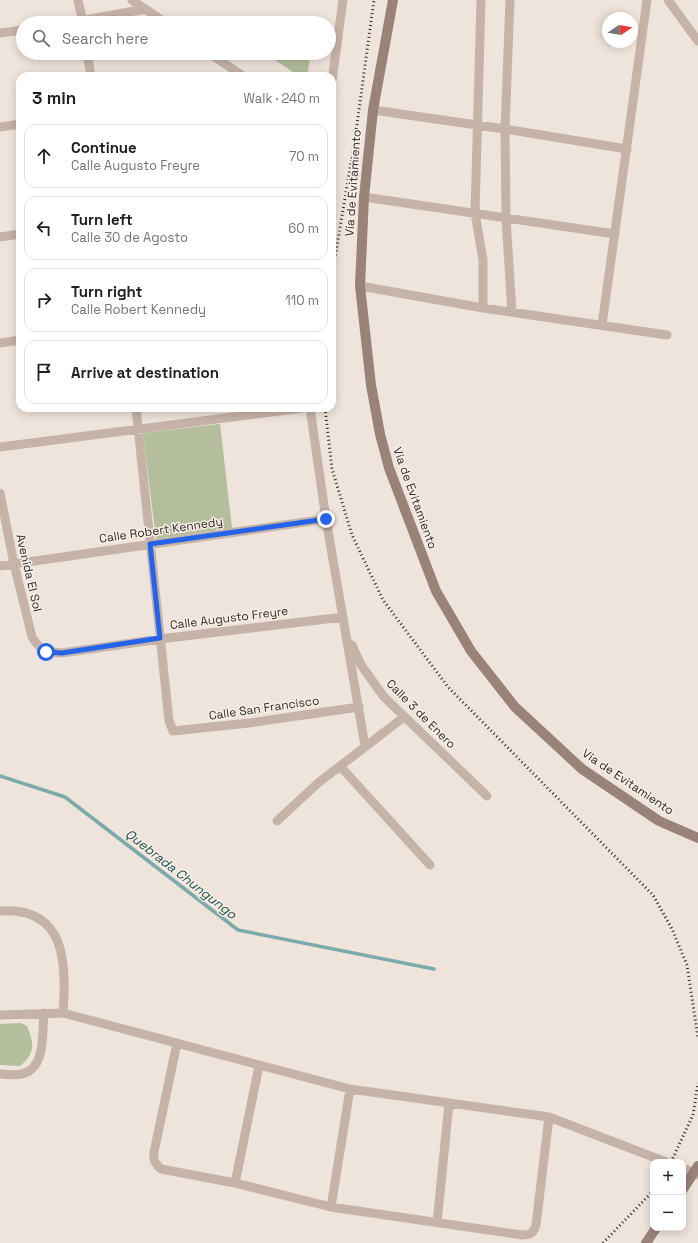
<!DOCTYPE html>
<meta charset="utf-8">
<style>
:root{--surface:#fff;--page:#f6f6f6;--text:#202124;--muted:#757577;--line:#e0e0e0}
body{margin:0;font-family:"Space Grotesk",sans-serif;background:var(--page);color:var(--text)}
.controls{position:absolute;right:12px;bottom:12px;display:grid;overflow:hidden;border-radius:8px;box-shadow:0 2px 10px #0003}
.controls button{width:36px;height:36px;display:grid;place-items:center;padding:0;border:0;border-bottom:1px solid var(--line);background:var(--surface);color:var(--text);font:20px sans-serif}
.compass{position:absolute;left:602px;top:12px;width:36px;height:36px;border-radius:50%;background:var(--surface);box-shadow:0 2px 10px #0003;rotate:78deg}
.stop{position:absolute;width:12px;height:12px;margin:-9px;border:3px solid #2563eb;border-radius:50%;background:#fff}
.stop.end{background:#2563eb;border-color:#fff;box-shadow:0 1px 4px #0008}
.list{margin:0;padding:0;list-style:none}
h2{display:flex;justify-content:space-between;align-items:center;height:52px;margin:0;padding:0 16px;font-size:17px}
h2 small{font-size:13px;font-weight:400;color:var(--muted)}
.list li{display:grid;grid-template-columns:26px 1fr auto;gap:12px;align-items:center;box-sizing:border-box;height:64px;margin:0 8px 8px;padding:0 8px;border:1px solid var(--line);border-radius:12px}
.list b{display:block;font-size:15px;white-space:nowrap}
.list p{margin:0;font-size:13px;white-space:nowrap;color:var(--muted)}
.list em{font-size:13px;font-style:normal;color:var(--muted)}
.icon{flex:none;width:22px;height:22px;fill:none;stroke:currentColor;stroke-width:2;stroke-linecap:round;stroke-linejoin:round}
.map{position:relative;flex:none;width:698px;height:1243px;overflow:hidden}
.search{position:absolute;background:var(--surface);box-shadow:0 2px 10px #0003;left:16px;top:16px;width:320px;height:44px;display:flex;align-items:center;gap:10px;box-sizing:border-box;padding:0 14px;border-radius:22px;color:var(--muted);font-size:15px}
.panel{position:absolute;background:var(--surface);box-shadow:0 2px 10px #0003;left:16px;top:72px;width:320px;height:340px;border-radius:12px}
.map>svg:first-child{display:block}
.green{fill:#b4bd9c}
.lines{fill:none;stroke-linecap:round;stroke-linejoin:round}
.stream{stroke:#7caaa8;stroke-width:3.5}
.street{stroke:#c6b3a8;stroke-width:9}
.secondary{stroke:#998379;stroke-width:10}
.rail{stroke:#332a27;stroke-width:3;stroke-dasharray:1 3;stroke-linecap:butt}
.route{stroke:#2563eb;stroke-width:5}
.labels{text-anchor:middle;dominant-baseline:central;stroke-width:3;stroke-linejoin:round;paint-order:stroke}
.street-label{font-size:12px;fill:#332a27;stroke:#f7eee6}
.water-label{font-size:13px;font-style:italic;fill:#205151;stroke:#f7eee6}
</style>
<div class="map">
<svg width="698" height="1243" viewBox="0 0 698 1243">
<rect width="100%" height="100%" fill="#efe4db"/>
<path class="green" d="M264,53H311L307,76H299Z
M220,424L232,528L156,539L143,433Z
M21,1023L27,1026C34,1043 36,1053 20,1066L0,1065V1024Z"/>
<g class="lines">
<path class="stream" d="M0,776L65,797L238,930L434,969"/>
<path class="street" d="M78,0L83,23
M132,0L166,23
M481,0L475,213L483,260V308
M510,0L505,129L506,219L512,312
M668,0L698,41
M69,23L145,9
M0,33L23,30
M87,53L91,76
M209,53L243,76
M332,81L343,0
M373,110L505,129L627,149
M0,127L20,124
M364,197L615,234
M0,237L20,234
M360,286L483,308L667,335
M602,325L647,0
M0,343L20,340
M136,408L169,721L173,731L249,723L359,707
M310,408L326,519L365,746
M0,447L303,408
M0,493L14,564L32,637C40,650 46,652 62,653L160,639L343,617
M0,566L326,519
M352,645L361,665L384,697L487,796
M340,766L430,865
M277,821L318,783L404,717
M0,911C66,906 67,964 63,1013
M0,1015L63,1013L350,1089L549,1117L666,1162
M177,1043L154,1152C153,1160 155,1164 161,1169L235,1183L331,1207L522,1235C530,1235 534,1233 536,1225L549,1117
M0,1074C8,1075 17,1076 25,1073C46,1066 42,1030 44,1013
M683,1168L698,1175
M235,1183L259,1066
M331,1207L350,1089
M437,1223L449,1103"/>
<path class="secondary" d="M393,0L373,110L364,197L360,286L371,385L380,434L389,468L436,591L471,651L515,707L582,769L659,821L698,838
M683,1189L698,1166
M646,1243L656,1228"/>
<path class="rail" d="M332,275L355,139L374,0
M325,408L332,469L352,535L383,600L448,687L653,895L672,929L687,965L698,1038
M671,1162L693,1115L698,1083
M603,1243L653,1191"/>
</g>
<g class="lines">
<path class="route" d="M46,652L62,653L160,638L150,544L326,519"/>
</g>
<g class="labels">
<g class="street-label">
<text transform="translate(353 183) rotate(-86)">Vía de Evitamiento</text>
<text transform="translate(415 498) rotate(70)">Vía de Evitamiento</text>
<text transform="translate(161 530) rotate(-8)">Calle Robert Kennedy</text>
<text transform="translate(29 573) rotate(77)">Avenida El Sol</text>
<text transform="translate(229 618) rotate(-7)">Calle Augusto Freyre</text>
<text transform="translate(264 708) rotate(-8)">Calle San Francisco</text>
<text transform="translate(421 714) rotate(45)">Calle 3 de Enero</text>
<text transform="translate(628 782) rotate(34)">Vía de Evitamiento</text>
</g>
<g class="water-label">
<text transform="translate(181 874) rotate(38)">Quebrada Chungungo</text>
</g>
</g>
</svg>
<div class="controls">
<button>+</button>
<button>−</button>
</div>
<svg class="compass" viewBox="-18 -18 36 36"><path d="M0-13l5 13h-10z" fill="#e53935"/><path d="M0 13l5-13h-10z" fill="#757577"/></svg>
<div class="stop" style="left:46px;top:652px"></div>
<div class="stop end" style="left:326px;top:519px"></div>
<div class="search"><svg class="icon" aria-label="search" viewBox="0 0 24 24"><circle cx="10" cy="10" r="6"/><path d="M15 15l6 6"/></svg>Search here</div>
<section class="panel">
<h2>3 min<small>Walk · 240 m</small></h2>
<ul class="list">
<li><svg class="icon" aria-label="ahead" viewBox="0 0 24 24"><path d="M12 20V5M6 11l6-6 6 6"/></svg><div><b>Continue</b><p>Calle Augusto Freyre</p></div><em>70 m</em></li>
<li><svg class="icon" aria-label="left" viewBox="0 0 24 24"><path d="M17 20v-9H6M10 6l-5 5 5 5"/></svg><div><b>Turn left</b><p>Calle 30 de Agosto</p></div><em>60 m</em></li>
<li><svg class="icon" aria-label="right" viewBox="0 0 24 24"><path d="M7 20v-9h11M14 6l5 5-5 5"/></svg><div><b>Turn right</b><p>Calle Robert Kennedy</p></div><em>110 m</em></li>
<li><svg class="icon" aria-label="arrive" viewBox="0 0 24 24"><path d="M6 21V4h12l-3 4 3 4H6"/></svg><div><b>Arrive at destination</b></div></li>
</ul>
</section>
</div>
